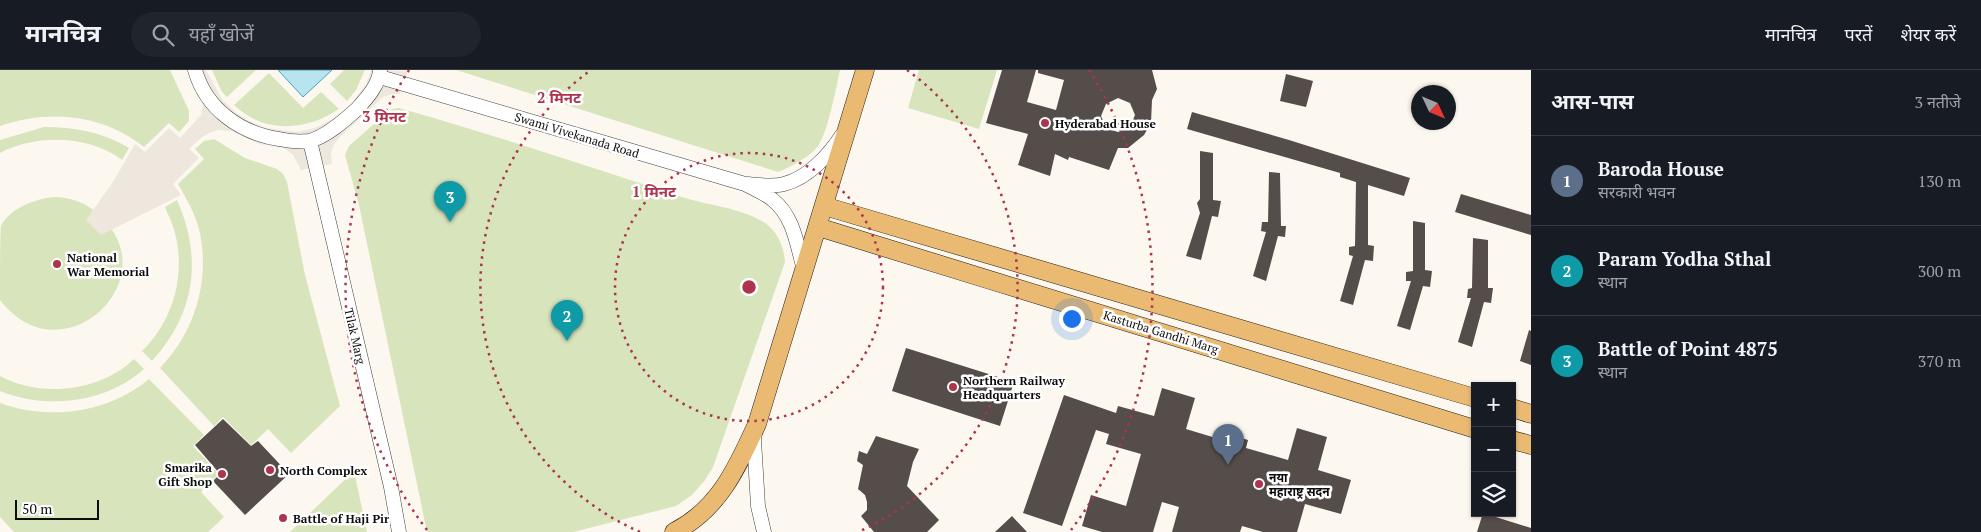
<!DOCTYPE html>
<html lang="hi">
<meta charset="utf-8">
<style>
:root{--surface:#171b24;--page:#20242c;--text:#f1f3f6;--muted:#9ea1a6;--line:#363941;--accent:#d39daa}
body{margin:0;font-family:"PT Serif","Noto Sans Devanagari",serif;background:var(--page);color:var(--text)}
.controls{position:absolute;right:15px;bottom:15px;display:grid;overflow:hidden;border-radius:0px;box-shadow:0 1px 4px #0004}
.controls button{width:45px;height:45px;display:grid;place-items:center;padding:0;border:0;border-bottom:1px solid var(--line);background:var(--surface);color:var(--text);font:25px sans-serif}
.compass{position:absolute;left:1411px;top:15px;width:45px;height:45px;border-radius:50%;background:var(--surface);box-shadow:0 1px 4px #0004;rotate:134deg}
.scale{position:absolute;left:15px;bottom:12px;width:84px;box-sizing:border-box;padding-left:5px;border:2px solid #0d0d0d;border-top:0;font-size:14px;line-height:18px;white-space:nowrap;color:#0d0d0d;-webkit-text-stroke:4px #fff;paint-order:stroke}
.you{position:absolute;left:1071px;top:248px;width:18px;height:18px;margin:-12px;border:4px solid #fff;border-radius:50%;background:#1a73e8;box-shadow:0 0 0 8px #1a73e833}
.badge{display:grid;place-items:center;width:32px;height:32px;border-radius:50%;background:var(--accent);color:#fff;font-size:16px;font-weight:700}
.pin{position:absolute;translate:-50% -41px;filter:drop-shadow(0 1px 2px #0008)}
.pin::after{content:'';position:absolute;top:26px;width:18px;height:15px;background:inherit;clip-path:polygon(0 0,100% 0,50% 100%)}
.list{margin:0;padding:0;list-style:none}
h2{display:flex;justify-content:space-between;align-items:center;height:65px;margin:0;padding:0 20px;font-size:21px}
h2 small{font-size:16px;font-weight:400;color:var(--muted)}
.list li{display:grid;grid-template-columns:32px 1fr auto;gap:15px;align-items:center;box-sizing:border-box;height:90px;padding:0 20px;border-top:1px solid var(--line)}
.list b{display:block;font-size:19px;white-space:nowrap}
.list p{margin:0;font-size:16px;white-space:nowrap;color:var(--muted)}
.list em{font-size:16px;font-style:normal;color:var(--muted)}
.icon{flex:none;width:28px;height:28px;fill:none;stroke:currentColor;stroke-width:2;stroke-linecap:round;stroke-linejoin:round}
.map{position:relative;flex:none;width:1531px;height:462px;overflow:hidden}
header{display:flex;align-items:center;gap:30px;box-sizing:border-box;height:70px;padding:0 25px;background:var(--surface);border-bottom:1px solid var(--line)}
header strong{font-size:24px}
nav{display:flex;gap:28px;margin-inline-start:auto;font-size:18px}
.search{width:350px;height:45px;background:var(--page);display:flex;align-items:center;gap:12px;box-sizing:border-box;padding:0 18px;border-radius:28px;color:var(--muted);font-size:19px}
main{display:flex}
aside{flex:1;background:var(--surface)}
.map>svg:first-child{display:block}
.green{fill:#d7e4bc}
.plaza{fill:#ede7de}
.water{fill:#b8e4ef;stroke:#47a2bf}
.building{fill:#544d4a;fill-rule:evenodd}
.lines{fill:none;stroke-linecap:round;stroke-linejoin:round}
.minor-casing{stroke:#404040;stroke-width:15}
.major-casing{stroke:#1e1e1e;stroke-width:19}
.minor{stroke:#fff;stroke-width:14}
.major{stroke:#eaba72;stroke-width:18}
.ring{fill:none;stroke:#ae334d;stroke-width:2.5;stroke-dasharray:2.5 5}
.poi-dot{fill:#ae334d;stroke:#fff;stroke-width:2}
.labels{text-anchor:middle;dominant-baseline:central;stroke-width:5;stroke-linejoin:round;paint-order:stroke}
.poi-label{font-size:12px;font-weight:bold;fill:#0d0d0d;stroke:#fff;text-anchor:start}
.street-label{font-size:12px;fill:#0d0d0d;stroke:#fff}
.centre{fill:#ae334d;stroke:#fff;stroke-width:2.5}
.ring-label{font-size:15px;text-anchor:middle;font-weight:bold;fill:#ae334d;stroke:#fff;stroke-width:5;stroke-linejoin:round;paint-order:stroke}
</style>
<header>
<strong>मानचित्र</strong>
<div class="search"><svg class="icon" aria-label="search" viewBox="0 0 24 24"><circle cx="10" cy="10" r="6"/><path d="M15 15l6 6"/></svg>यहाँ खोजें</div>
<nav><a>मानचित्र</a><a>परतें</a><a>शेयर करें</a></nav>
</header>
<main>
<div class="map">
<svg width="1531" height="462" viewBox="0 0 1531 462">
<rect width="100%" height="100%" fill="#fdf8ef"/>
<path class="green" d="M0,0H170L189,41V51L179,62L169,53L144,77C103,44 49,39 0,56Z
M212,0H256L227,27L222,22Z
M344,0H365L356,20L347,31L330,14Z
M456,0H840C836,18 828,62 818,76C810,87 790,97 778,102Z
M919,0H997L979,59L908,38Z
M269,3L303,38L321,22L339,39C307,61 264,64 234,35Z
M399,38C494,65 588,96 682,127C709,136 740,137 765,153C778,162 784,177 785,192L713,397L705,410L692,425L676,436L573,462H427L359,135L345,85L349,76L384,45L392,39Z
M44,57C74,57 103,62 129,78L122,90C89,65 36,64 0,83V70Z
M214,69L245,88L277,99L283,104L287,112L305,205L340,336L291,383L268,359L251,375L223,347L214,356L160,298C195,262 211,209 199,159C195,143 186,128 178,114L204,89L195,79L204,71Z
M54,127C75,128 90,134 104,150C165,213 61,309 0,230C0,218 0,163 1,156C10,138 35,129 54,127Z
M177,130C203,188 195,244 152,291L142,281C173,251 186,205 175,163C173,154 168,145 165,137Z
M134,289L144,299C106,333 47,340 0,321V306C41,328 100,322 134,289Z
M149,309L204,365L193,376L219,404L201,422L224,447L208,462H14L0,447V333C49,351 109,343 149,309Z
M354,401L367,462H290Z"/>
<path class="plaza" d="M190,0H206L222,29L235,42L247,50L266,58L297,62L315,58L336,47L352,33L366,14L371,0L408,1L400,24H392L383,27L340,67L334,74L331,83L332,94L301,100L293,85L284,78L259,74L232,61L219,60L211,62L202,67L189,79L199,88L173,114L181,125L101,165L86,150L113,112L135,74L145,82L169,58L180,68L201,45L203,35L194,15Z"/>
<path class="water" d="M278,0H332L303,27Z"/>
<path class="building" d="M1002,0H1036L1027,32L1056,40L1064,10L1038,3V0H1152L1157,19L1152,30L1151,53L1144,65L1128,78H1118L1109,100L1069,87L1068,90L1055,84L1050,106L1018,95L1028,64L986,53ZM1118,28L1130,33L1135,45L1130,57L1118,62L1106,58L1101,46L1106,34Z
M1286,4L1313,11L1306,37L1280,31Z
M1192,42L1289,70L1410,108L1404,126L1368,115V175L1374,176L1373,191L1365,190L1353,235L1340,231L1353,186L1349,185V177L1355,176L1356,112L1340,107V103L1187,59Z
M1200,81L1213,83V130L1221,131L1218,147L1212,146L1201,190L1186,186L1200,143L1197,133L1200,129Z
M1269,102L1280,103L1281,156H1286L1285,167L1278,166L1266,211L1253,206L1266,162L1261,161L1262,152H1268Z
M1461,124L1531,145V165L1455,142Z
M1413,151L1425,153V200L1432,201L1430,217L1423,216L1410,260L1397,256L1411,211H1406V202L1413,201Z
M1473,168L1488,170V218H1493L1491,233L1484,232L1472,277L1458,272L1471,228H1467L1468,219L1472,218Z
M1529,260L1531,261V295L1520,291Z
M906,278L1014,312L1000,356L892,321Z
M1162,318L1195,328L1186,359L1229,372L1231,365L1248,370L1246,378L1288,390L1297,358L1327,367L1318,400L1351,410L1341,444L1305,434L1297,462H1263L1242,456L1240,462H1172L1179,437L1162,432L1153,462H1102L1082,456L1091,425L1126,436L1141,384L1106,374L1109,364L1096,360L1062,456L1023,443L1064,325L1116,343L1118,336L1154,346Z
M223,349L251,376L258,371L289,404L245,445L213,411L220,404L195,375Z
M876,366L919,379L913,392L907,416L939,450L927,462H874L861,446L867,440V432L865,425L858,419L863,395L857,391L859,381L867,384Z
M1483,443L1531,458V462H1477Z
M1012,446L1027,462H995Z"/>
<g class="lines">
<defs>
<path id="minor" d="M195,0C206,39 240,63 279,69C288,71 300,72 309,71C326,67 345,50 357,39C367,28 379,15 380,0
M380,7L745,114C754,119 765,123 773,130C794,147 797,175 804,200
M310,71L391,417L399,462
M748,114C759,115 773,117 784,114C808,108 829,85 842,65
M755,362L754,370L758,436L764,462"/>
<path id="major" d="M824,136L1475,328
M818,157C1037,224 1255,293 1475,359
M1512,338L1531,344
M1512,370L1531,375
M674,462C719,439 737,398 757,354L865,0"/>
</defs>
<use href="#minor" class="minor-casing"/>
<use href="#major" class="major-casing"/>
<use href="#minor" class="minor"/>
<use href="#major" class="major"/>
</g>
<g class="ring">
<circle cx="749" cy="217" r="134"/>
<path d="M640 462A268 268 0 0 1 591 0M907 0A268 268 0 0 1 858 462"/>
<path d="M427 460A403 403 0 0 1 409 0M1089 0A403 403 0 0 1 1071 460"/>
</g>
<g class="poi-dot">
<circle cx="1045" cy="53" r="5"/>
<circle cx="57" cy="194" r="5"/>
<circle cx="953" cy="317" r="5"/>
<circle cx="270" cy="400" r="5"/>
<circle cx="222" cy="404" r="5"/>
<circle cx="1259" cy="414" r="5"/>
<circle cx="283" cy="448" r="5"/>
</g>
<g class="labels">
<g class="poi-label">
<text x="1055" y="53">Hyderabad House</text>
<text x="67" y="187">National<tspan x="67" dy="14">War Memorial</tspan></text>
<text x="963" y="310">Northern Railway<tspan x="963" dy="14">Headquarters</tspan></text>
<text x="212" y="397" text-anchor="end">Smarika<tspan x="212" dy="14">Gift Shop</tspan></text>
<text x="280" y="400">North Complex</text>
<text x="1269" y="407">नया<tspan x="1269" dy="14">महाराष्ट्र सदन</tspan></text>
<text x="293" y="448">Battle of Haji Pir</text>
</g>
<g class="street-label">
<text transform="translate(577 65) rotate(17)">Swami Vivekanada Road</text>
<text transform="translate(1161 262) rotate(17)">Kasturba Gandhi Marg</text>
<text transform="translate(355 266) rotate(77)">Tilak Marg</text>
</g>
</g>
<circle cx="749" cy="217" r="8" class="centre"/>
<g class="ring-label">
<text x="559" y="33">2 मिनट</text>
<text x="384" y="52">3 मिनट</text>
<text x="654" y="127">1 मिनट</text>
</g>
</svg>
<div class="controls">
<button>+</button>
<button>−</button>
<button><svg class="icon" aria-label="layers" viewBox="0 0 24 24"><path d="M12 4l9 5-9 5-9-5zM3 14l9 5 9-5"/></svg></button>
</div>
<svg class="compass" viewBox="-18 -18 36 36"><path d="M0-13l5 13h-10z" fill="#e53935"/><path d="M0 13l5-13h-10z" fill="#9ea1a6"/></svg>
<div class="scale">50 m</div>
<div class="you"></div>
<div class="pin badge" style="left:1228px;top:395px;background:#5c6f8a">1</div>
<div class="pin badge" style="left:567px;top:271px;background:#0f9aa8">2</div>
<div class="pin badge" style="left:450px;top:152px;background:#0f9aa8">3</div>
</div>
<aside>
<h2>आस-पास<small>3 नतीजे</small></h2>
<ul class="list">
<li><span class="badge" style="background:#5c6f8a">1</span><div><b>Baroda House</b><p>सरकारी भवन</p></div><em>130 m</em></li>
<li><span class="badge" style="background:#0f9aa8">2</span><div><b>Param Yodha Sthal</b><p>स्थान</p></div><em>300 m</em></li>
<li><span class="badge" style="background:#0f9aa8">3</span><div><b>Battle of Point 4875</b><p>स्थान</p></div><em>370 m</em></li>
</ul>
</aside>
</main>
